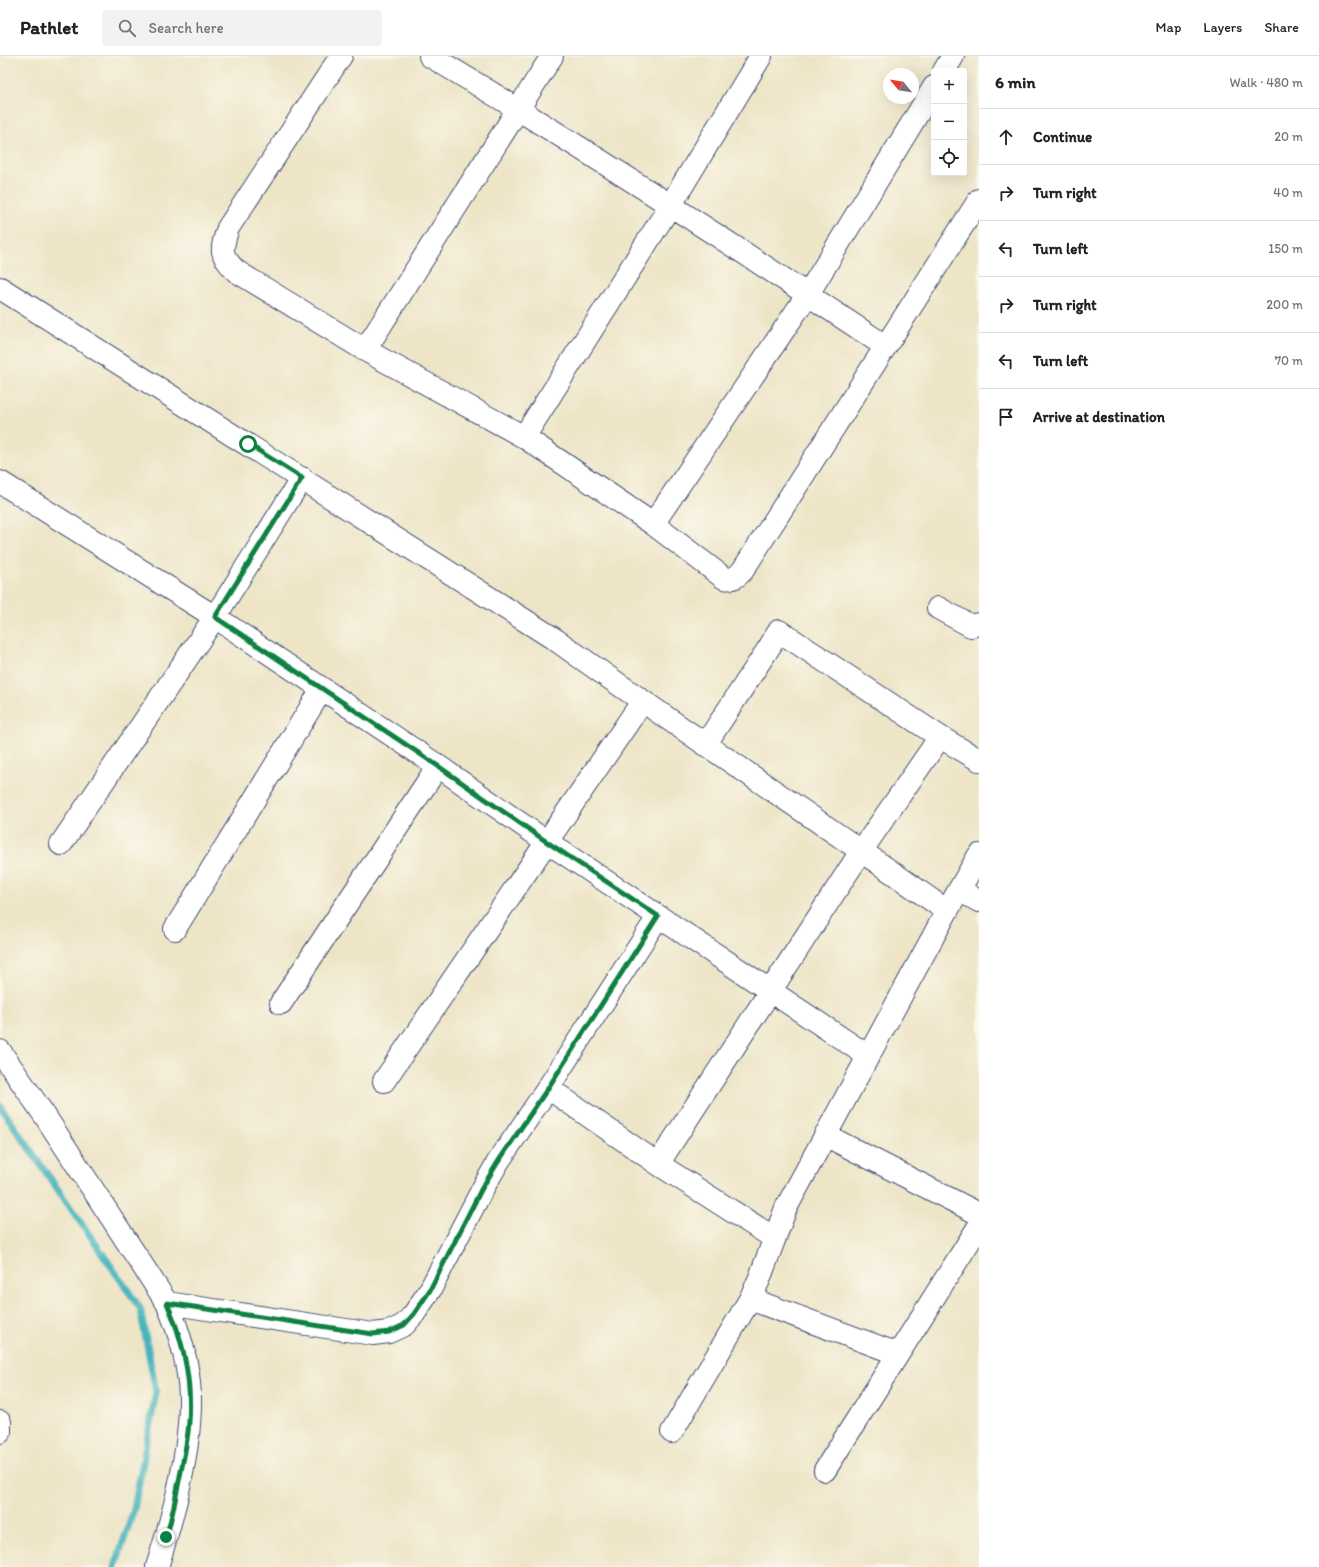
<!DOCTYPE html>
<meta charset="utf-8">
<style>
:root{--surface:#fff;--page:#f2f2f2;--text:#202124;--muted:#757577;--line:#e0e0e0}
body{margin:0;font-family:Itim,sans-serif;background:var(--page);color:var(--text)}
.controls{position:absolute;right:12px;top:12px;display:grid;overflow:hidden;border-radius:4px;box-shadow:0 4px 16px #0002}
.controls button{width:36px;height:36px;display:grid;place-items:center;padding:0;border:0;border-bottom:1px solid var(--line);background:var(--surface);color:var(--text);font:20px sans-serif}
.compass{position:absolute;left:883px;top:12px;width:36px;height:36px;border-radius:50%;background:var(--surface);box-shadow:0 4px 16px #0002;rotate:300deg}
.stop{position:absolute;width:12px;height:12px;margin:-9px;border:3px solid #0b8043;border-radius:50%;background:#fff}
.stop.end{background:#0b8043;border-color:#fff;box-shadow:0 1px 4px #0008}
.list{margin:0;padding:0;list-style:none}
h2{display:flex;justify-content:space-between;align-items:center;height:52px;margin:0;padding:0 16px;font-size:17px}
h2 small{font-size:13px;font-weight:400;color:var(--muted)}
.list li{display:grid;grid-template-columns:26px 1fr auto;gap:12px;align-items:center;box-sizing:border-box;height:56px;padding:0 16px;border-top:1px solid var(--line)}
.list b{display:block;font-size:15px;white-space:nowrap}
.list em{font-size:13px;font-style:normal;color:var(--muted)}
.icon{flex:none;width:22px;height:22px;fill:none;stroke:currentColor;stroke-width:2;stroke-linecap:round;stroke-linejoin:round}
.map{position:relative;flex:none;width:979px;height:1511px;overflow:hidden}
header{display:flex;align-items:center;gap:24px;box-sizing:border-box;height:56px;padding:0 20px;background:var(--surface);border-bottom:1px solid var(--line)}
header strong{font-size:19px}
nav{display:flex;gap:22px;margin-inline-start:auto;font-size:14px}
.search{width:280px;height:36px;background:var(--page);display:flex;align-items:center;gap:10px;box-sizing:border-box;padding:0 14px;border-radius:4px;color:var(--muted);font-size:15px}
main{display:flex}
aside{flex:1;background:var(--surface)}
.map>svg:first-child{display:block}
.lines{fill:none;stroke-linecap:round;stroke-linejoin:round}
.stream{stroke:#44b4bc;stroke-width:7}
.minor-casing{stroke:#3b4a6e;stroke-width:24}
.minor{stroke:#fff;stroke-width:22}
.route{stroke:#0b8043;stroke-width:5}
</style>
<header>
<strong>Pathlet</strong>
<div class="search"><svg class="icon" aria-label="search" viewBox="0 0 24 24"><circle cx="10" cy="10" r="6"/><path d="M15 15l6 6"/></svg>Search here</div>
<nav><a>Map</a><a>Layers</a><a>Share</a></nav>
</header>
<main>
<div class="map">
<svg width="979" height="1511" viewBox="0 0 979 1511">
<rect width="100%" height="100%" fill="#fbf7ec"/>
<filter id="ink" filterUnits="userSpaceOnUse"><feTurbulence type="fractalNoise" baseFrequency=".025" numOctaves="2"/><feDisplacementMap in="SourceGraphic" scale="8" xChannelSelector="R" yChannelSelector="G"/><feConvolveMatrix kernelMatrix="1 2 1 2 8 2 1 2 1" color-interpolation-filters="sRGB"/></filter>
<filter id="wash" filterUnits="userSpaceOnUse"><feTurbulence type="fractalNoise" baseFrequency=".012" numOctaves="4" result="noise"/><feDisplacementMap in="SourceGraphic" scale="16" xChannelSelector="R" yChannelSelector="G"/><feGaussianBlur stdDeviation="0.9" result="paint"/><feColorMatrix in="noise" values="0 0 0 0 0 0 0 0 0 0 0 0 0 0 0 0 0 1.4 0 .05"/><feComposite in="paint" operator="in"/></filter>
<g filter="url(#wash)">
<rect width="100%" height="100%" fill="#eee5c7"/>
<g class="lines">
<path class="stream" d="M0,1050L140,1252L156,1336L134,1453L115,1511"/>
</g>
</g>
<g filter="url(#ink)">
<g class="lines">
<defs>
<path id="minor" d="M341,0L228,172C221,194 219,198 236,215L365,294L524,381L653,468L724,522C733,524 737,521 743,514L979,144
M430,0C585,92 735,190 885,290
M944,15L953,0
M0,232L556,584C685,677 818,763 947,855
M365,294L552,0
M524,381L670,150L761,0
M0,426L215,561L438,710L547,786L868,1000
M653,468L808,238L934,31
M938,552L971,570L979,568
M705,689L770,590L779,575L940,681L979,704
M61,788L215,561L302,422
M959,834L979,845
M175,873L322,633
M281,947L438,710
M0,995L45,1060L167,1247L373,1278L389,1276L404,1269L414,1258L430,1234L483,1132L498,1106L548,1032L658,861
M384,1025L642,646
M548,1032L658,1108L774,1182
M825,1079L979,1158
M658,1108L862,794L940,681
M750,1243L898,1298
M0,1366V1376
M672,1376L750,1243L759,1224L786,1152L947,855L979,799
M825,1414L979,1170
M157,1511C173,1460 191,1395 190,1341C189,1309 180,1277 167,1247"/>
</defs>
<use href="#minor" class="minor-casing"/>
<use href="#minor" class="minor"/>
</g>
</g>
<g class="lines" filter="url(#ink)">
<path class="route" d="M166,1481C172,1463 175,1444 179,1425C183,1405 188,1385 189,1365C192,1325 183,1284 167,1247L373,1278L389,1276L404,1269L414,1258L430,1234L482,1132L498,1106L548,1032L658,860L547,786L438,710L215,561L302,422L248,388"/>
</g>
</svg>
<div class="controls">
<button>+</button>
<button>−</button>
<button><svg class="icon" aria-label="locate" viewBox="0 0 24 24"><circle cx="12" cy="12" r="6"/><path d="M12 2v4M12 18v4M2 12h4M18 12h4"/></svg></button>
</div>
<svg class="compass" viewBox="-18 -18 36 36"><path d="M0-13l5 13h-10z" fill="#e53935"/><path d="M0 13l5-13h-10z" fill="#757577"/></svg>
<div class="stop" style="left:248px;top:388px"></div>
<div class="stop end" style="left:166px;top:1481px"></div>
</div>
<aside>
<h2>6 min<small>Walk · 480 m</small></h2>
<ul class="list">
<li><svg class="icon" aria-label="ahead" viewBox="0 0 24 24"><path d="M12 20V5M6 11l6-6 6 6"/></svg><div><b>Continue</b></div><em>20 m</em></li>
<li><svg class="icon" aria-label="right" viewBox="0 0 24 24"><path d="M7 20v-9h11M14 6l5 5-5 5"/></svg><div><b>Turn right</b></div><em>40 m</em></li>
<li><svg class="icon" aria-label="left" viewBox="0 0 24 24"><path d="M17 20v-9H6M10 6l-5 5 5 5"/></svg><div><b>Turn left</b></div><em>150 m</em></li>
<li><svg class="icon" aria-label="right" viewBox="0 0 24 24"><path d="M7 20v-9h11M14 6l5 5-5 5"/></svg><div><b>Turn right</b></div><em>200 m</em></li>
<li><svg class="icon" aria-label="left" viewBox="0 0 24 24"><path d="M17 20v-9H6M10 6l-5 5 5 5"/></svg><div><b>Turn left</b></div><em>70 m</em></li>
<li><svg class="icon" aria-label="arrive" viewBox="0 0 24 24"><path d="M6 21V4h12l-3 4 3 4H6"/></svg><div><b>Arrive at destination</b></div></li>
</ul>
</aside>
</main>
